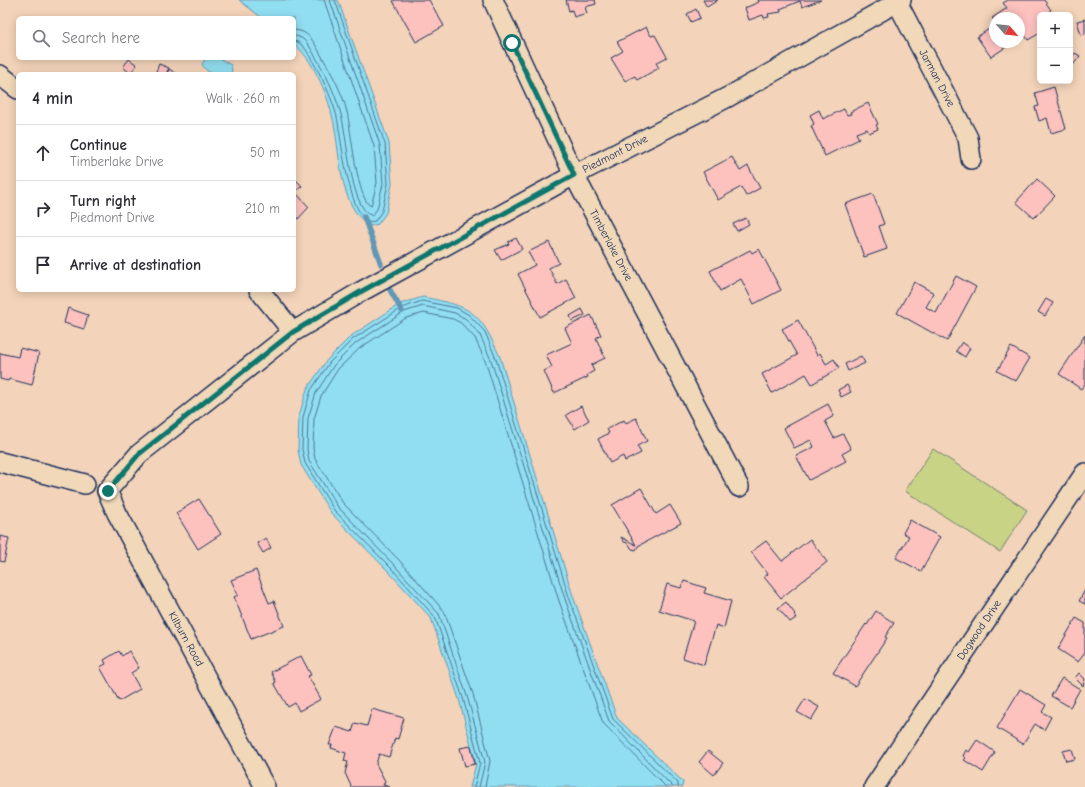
<!DOCTYPE html>
<meta charset="utf-8">
<style>
:root{--surface:#fff;--page:#f7f7f7;--text:#2b2b33;--muted:#7c7c81;--line:#e1e1e2}
body{margin:0;font-family:"Comic Neue",sans-serif;background:var(--page);color:var(--text)}
.controls{position:absolute;right:12px;top:12px;display:grid;overflow:hidden;border-radius:6px;box-shadow:0 2px 10px #0003}
.controls button{width:36px;height:36px;display:grid;place-items:center;padding:0;border:0;border-bottom:1px solid var(--line);background:var(--surface);color:var(--text);font:20px sans-serif}
.compass{position:absolute;left:989px;top:12px;width:36px;height:36px;border-radius:50%;background:var(--surface);box-shadow:0 2px 10px #0003;rotate:118deg}
.stop{position:absolute;width:12px;height:12px;margin:-9px;border:3px solid #0f766e;border-radius:50%;background:#fff}
.stop.end{background:#0f766e;border-color:#fff;box-shadow:0 1px 4px #0008}
.list{margin:0;padding:0;list-style:none}
h2{display:flex;justify-content:space-between;align-items:center;height:52px;margin:0;padding:0 16px;font-size:17px}
h2 small{font-size:13px;font-weight:400;color:var(--muted)}
.list li{display:grid;grid-template-columns:26px 1fr auto;gap:12px;align-items:center;box-sizing:border-box;height:56px;padding:0 16px;border-top:1px solid var(--line)}
.list b{display:block;font-size:15px;white-space:nowrap}
.list p{margin:0;font-size:13px;white-space:nowrap;color:var(--muted)}
.list em{font-size:13px;font-style:normal;color:var(--muted)}
.icon{flex:none;width:22px;height:22px;fill:none;stroke:currentColor;stroke-width:2;stroke-linecap:round;stroke-linejoin:round}
.map{position:relative;flex:none;width:1085px;height:787px;overflow:hidden}
.search{position:absolute;background:var(--surface);box-shadow:0 2px 10px #0003;left:16px;top:16px;width:280px;height:44px;display:flex;align-items:center;gap:10px;box-sizing:border-box;padding:0 14px;border-radius:6px;color:var(--muted);font-size:15px}
.panel{position:absolute;background:var(--surface);box-shadow:0 2px 10px #0003;left:16px;top:72px;width:280px;height:220px;border-radius:6px}
.map>svg:first-child{display:block}
.green{fill:#c8d386;stroke:#728172}
.water{fill:#91def0;stroke:#6298b6}
.lines{fill:none;stroke-linecap:round;stroke-linejoin:round}
.shore{stroke:#4a7598;stroke-width:1}
.stream{stroke:#6298b6;stroke-width:5.5}
.building{fill:#fdc1be;stroke:#1b2f5e}
.street-casing{stroke:#1b2f5e;stroke-width:22}
.street{stroke:#f0d8b8;stroke-width:19}
.route{stroke:#0f766e;stroke-width:5}
.labels{text-anchor:middle;dominant-baseline:central;stroke-width:3;stroke-linejoin:round;paint-order:stroke}
.street-label{font-size:11px;fill:#1b2f5e;stroke:#f0d8b8}
</style>
<div class="map">
<svg width="1085" height="787" viewBox="0 0 1085 787">
<rect width="100%" height="100%" fill="#f3d3b9"/>
<filter id="ink" filterUnits="userSpaceOnUse"><feTurbulence type="fractalNoise" baseFrequency=".025" numOctaves="2"/><feDisplacementMap in="SourceGraphic" scale="8" xChannelSelector="R" yChannelSelector="G"/><feConvolveMatrix kernelMatrix="1 2 1 2 8 2 1 2 1" color-interpolation-filters="sRGB"/></filter>
<g filter="url(#ink)">
<path class="green" d="M933,449L1027,510L1000,552L905,491Z"/>
<path class="water" d="M239,0H338L389,143L392,184L386,213L378,224L371,226C337,208 341,149 332,115C327,93 312,58 294,44V18H262Z
M206,58H219L231,65L232,71L231,74C220,74 207,76 202,64Z
M423,297C472,307 479,310 500,357L573,596L617,718L683,782L682,787H470L476,764L459,699L431,618L389,572L331,513L301,465L298,450L299,416L307,389L327,360L351,336L400,304Z"/>
<g class="lines">
<path class="shore" d="M294,30C308,30 314,42 320,53C331,72 342,91 347,112C351,128 357,201 371,206L377,183L374,146L324,0
M294,36C305,36 310,47 315,56C326,74 334,91 340,111C348,134 349,207 372,216L377,209L383,184L380,145L330,0
M294,41C303,42 308,53 312,60C322,77 330,94 336,113C341,129 348,229 375,221L382,211L388,184L385,144L335,0
M474,787L480,763L463,698L435,617L392,569L334,510L305,463L302,449L303,417L311,390L330,362L353,339L402,308L422,301L457,308L469,315L485,332L496,359L569,597L613,719L678,783V787
M479,787L485,762L467,696L439,614L395,566L338,507L309,461L307,449L308,418L316,393L334,365L356,343L404,312L423,306L455,313L466,319L480,335L491,360L565,599L609,721L673,787
M485,787L490,761L473,694L444,611L400,561L343,503L315,459L313,448L314,419L321,396L338,369L360,348L406,318L424,313L453,319L461,323L475,338L486,363L559,601L603,723L666,787"/>
<path class="stream" d="M364,217L381,264
M390,290L402,311"/>
</g>
<path class="building" d="M395,0H429L444,26L416,42L393,1Z
M566,0H595L596,4L585,7L587,13L574,17L572,10L569,11Z
M703,0H718L707,7Z
M758,0H821L802,7L800,1L780,9L781,12L768,14L769,17L764,18L763,15L749,20L745,8L759,2Z
M1008,0H1044L1051,10L1045,15H1040V33L1028,40L1022,31L1019,33V18H995V21L992,18L1007,8L1003,3Z
M696,9L700,18L691,22L687,14Z
M1085,19V34L1081,35L1077,21Z
M995,25V42L1012,43L991,57L977,37Z
M646,27L651,36L655,35L667,57L656,63L659,68L637,80L635,76L625,81L611,58L623,51L617,42Z
M1075,53L1080,56L1073,65L1070,62V59Z
M129,59L137,65L130,73L123,67Z
M159,64L169,68L166,74H155Z
M169,69L177,74H167Z
M1054,87L1066,129L1051,133L1047,118L1039,121L1035,107L1039,106L1035,93Z
M868,103L878,124L876,125L878,129L869,133L867,129L856,133L859,139L825,156L811,126L814,124L810,115L819,110L823,119L844,109L847,115L851,114L850,112Z
M732,157L740,171L748,166L760,188L746,196L741,187L718,200L703,172Z
M294,178L302,186L295,192L309,207L298,219L294,214Z
M1037,179L1055,196L1034,218L1016,202Z
M873,194L884,224L879,226L887,249L864,257L845,204Z
M746,218L749,224L737,231L733,224Z
M516,238L522,249L501,260L495,250L509,244L508,242Z
M549,242L559,263L549,268L557,284L566,279L576,298L540,317L518,274L535,265L528,252Z
M759,249L781,290L754,304L741,279L720,291L710,271L750,250L752,253Z
M956,276L976,287L947,341L897,313L914,282L934,293L926,307L936,313Z
M1046,299L1053,303L1045,316L1038,312Z
M68,308L88,315L84,329L64,323Z
M582,309L585,315L572,321L570,316Z
M591,315L601,335L596,338L605,358L591,365L594,371L587,375L588,377L554,393L544,371L552,367L546,355L572,343L565,328Z
M798,320L817,355L820,353L826,364L834,359L839,368L812,384L806,374L772,393L762,374L797,355L782,329Z
M1085,335V384L1081,389L1059,374Z
M962,342L970,348L965,357L956,351Z
M1011,347L1030,358L1016,381L997,371Z
M20,348L39,353L32,385L9,379L8,381L0,379V353L18,357Z
M861,356L865,363L848,371L845,364Z
M847,385L851,392L841,397L838,390Z
M828,404L834,416L825,421L834,438L843,434L851,449L842,454L846,461L809,480L796,456L814,447L811,440L794,448L784,428Z
M581,406L589,420L575,429L566,415Z
M636,418L647,441L637,446L641,453L625,461L623,456L610,463L598,439L609,433L607,429L624,420L626,423Z
M641,488L656,514L670,505L681,523L638,546L636,550L632,549L628,543L624,542L621,537L636,545L612,505Z
M199,499L221,534L198,549L176,513Z
M910,520L940,537L921,571L896,558L909,536L903,533Z
M0,536L9,538L4,562L0,561Z
M266,538L271,548L263,553L257,543Z
M810,539L827,562L781,598L764,577L768,574L751,552L766,541L782,561Z
M256,570L269,603L274,601L284,626L251,639L234,597L238,595L231,580Z
M684,581L706,588L704,593L731,601L724,628L716,625L704,665L683,658L694,621L659,610L667,584L681,588Z
M1085,590V604L1079,601Z
M786,602L795,614L794,615L796,618L790,622L778,608Z
M876,611L894,623L885,637L887,638L855,686L833,673L866,624L867,625Z
M1076,618L1085,623V653L1078,662L1058,649Z
M119,651L122,656L129,651L139,668L131,673L140,689L119,701L100,667L106,664L104,660Z
M301,656L311,675L308,676L321,699L299,711L295,703L288,707L274,683L276,682L271,672Z
M1079,673L1085,679L1083,686L1075,678Z
M1062,678L1080,689L1070,707L1051,696Z
M1020,689L1046,705L1042,712L1051,717L1044,730L1035,724L1023,744L997,728Z
M805,699L819,707L811,720L797,712Z
M372,709L404,718L398,739L395,738L389,757L379,754L376,764L385,781L383,785L390,787H350L351,786L345,773L348,762L344,761L346,753L331,748L332,745H329L336,727L352,732L355,723L367,726Z
M977,740L995,752L983,772L964,760L966,758L963,756L966,750L969,752Z
M471,746L475,764L465,766L460,748Z
M1072,749L1075,759L1066,761L1063,751Z
M708,751L723,763L714,775L699,762Z"/>
<g class="lines">
<defs>
<path id="street" d="M493,0L574,175L739,487
M896,0L968,138L971,159
M0,75L18,89
M259,290L293,332
M0,462L85,484
M265,787L117,513L107,491L139,454L293,332L362,291L574,175L728,97L901,0
M874,787L1085,473"/>
</defs>
<use href="#street" class="street-casing"/>
<use href="#street" class="street"/>
</g>
</g>
<g class="lines" filter="url(#ink)">
<path class="route" d="M108,491L139,454L293,332L362,291L574,175L512,43"/>
</g>
<g class="labels">
<g class="street-label">
<text transform="translate(937 78) rotate(62)">Jarman Drive</text>
<text transform="translate(615 154) rotate(-27)">Piedmont Drive</text>
<text transform="translate(611 245) rotate(62)">Timberlake Drive</text>
<text transform="translate(979 630) rotate(-56)">Dogwood Drive</text>
<text transform="translate(186 639) rotate(61)">Kilburn Road</text>
</g>
</g>
</svg>
<div class="controls">
<button>+</button>
<button>−</button>
</div>
<svg class="compass" viewBox="-18 -18 36 36"><path d="M0-13l5 13h-10z" fill="#e53935"/><path d="M0 13l5-13h-10z" fill="#7c7c81"/></svg>
<div class="stop" style="left:512px;top:43px"></div>
<div class="stop end" style="left:108px;top:491px"></div>
<div class="search"><svg class="icon" aria-label="search" viewBox="0 0 24 24"><circle cx="10" cy="10" r="6"/><path d="M15 15l6 6"/></svg>Search here</div>
<section class="panel">
<h2>4 min<small>Walk · 260 m</small></h2>
<ul class="list">
<li><svg class="icon" aria-label="ahead" viewBox="0 0 24 24"><path d="M12 20V5M6 11l6-6 6 6"/></svg><div><b>Continue</b><p>Timberlake Drive</p></div><em>50 m</em></li>
<li><svg class="icon" aria-label="right" viewBox="0 0 24 24"><path d="M7 20v-9h11M14 6l5 5-5 5"/></svg><div><b>Turn right</b><p>Piedmont Drive</p></div><em>210 m</em></li>
<li><svg class="icon" aria-label="arrive" viewBox="0 0 24 24"><path d="M6 21V4h12l-3 4 3 4H6"/></svg><div><b>Arrive at destination</b></div></li>
</ul>
</section>
</div>
